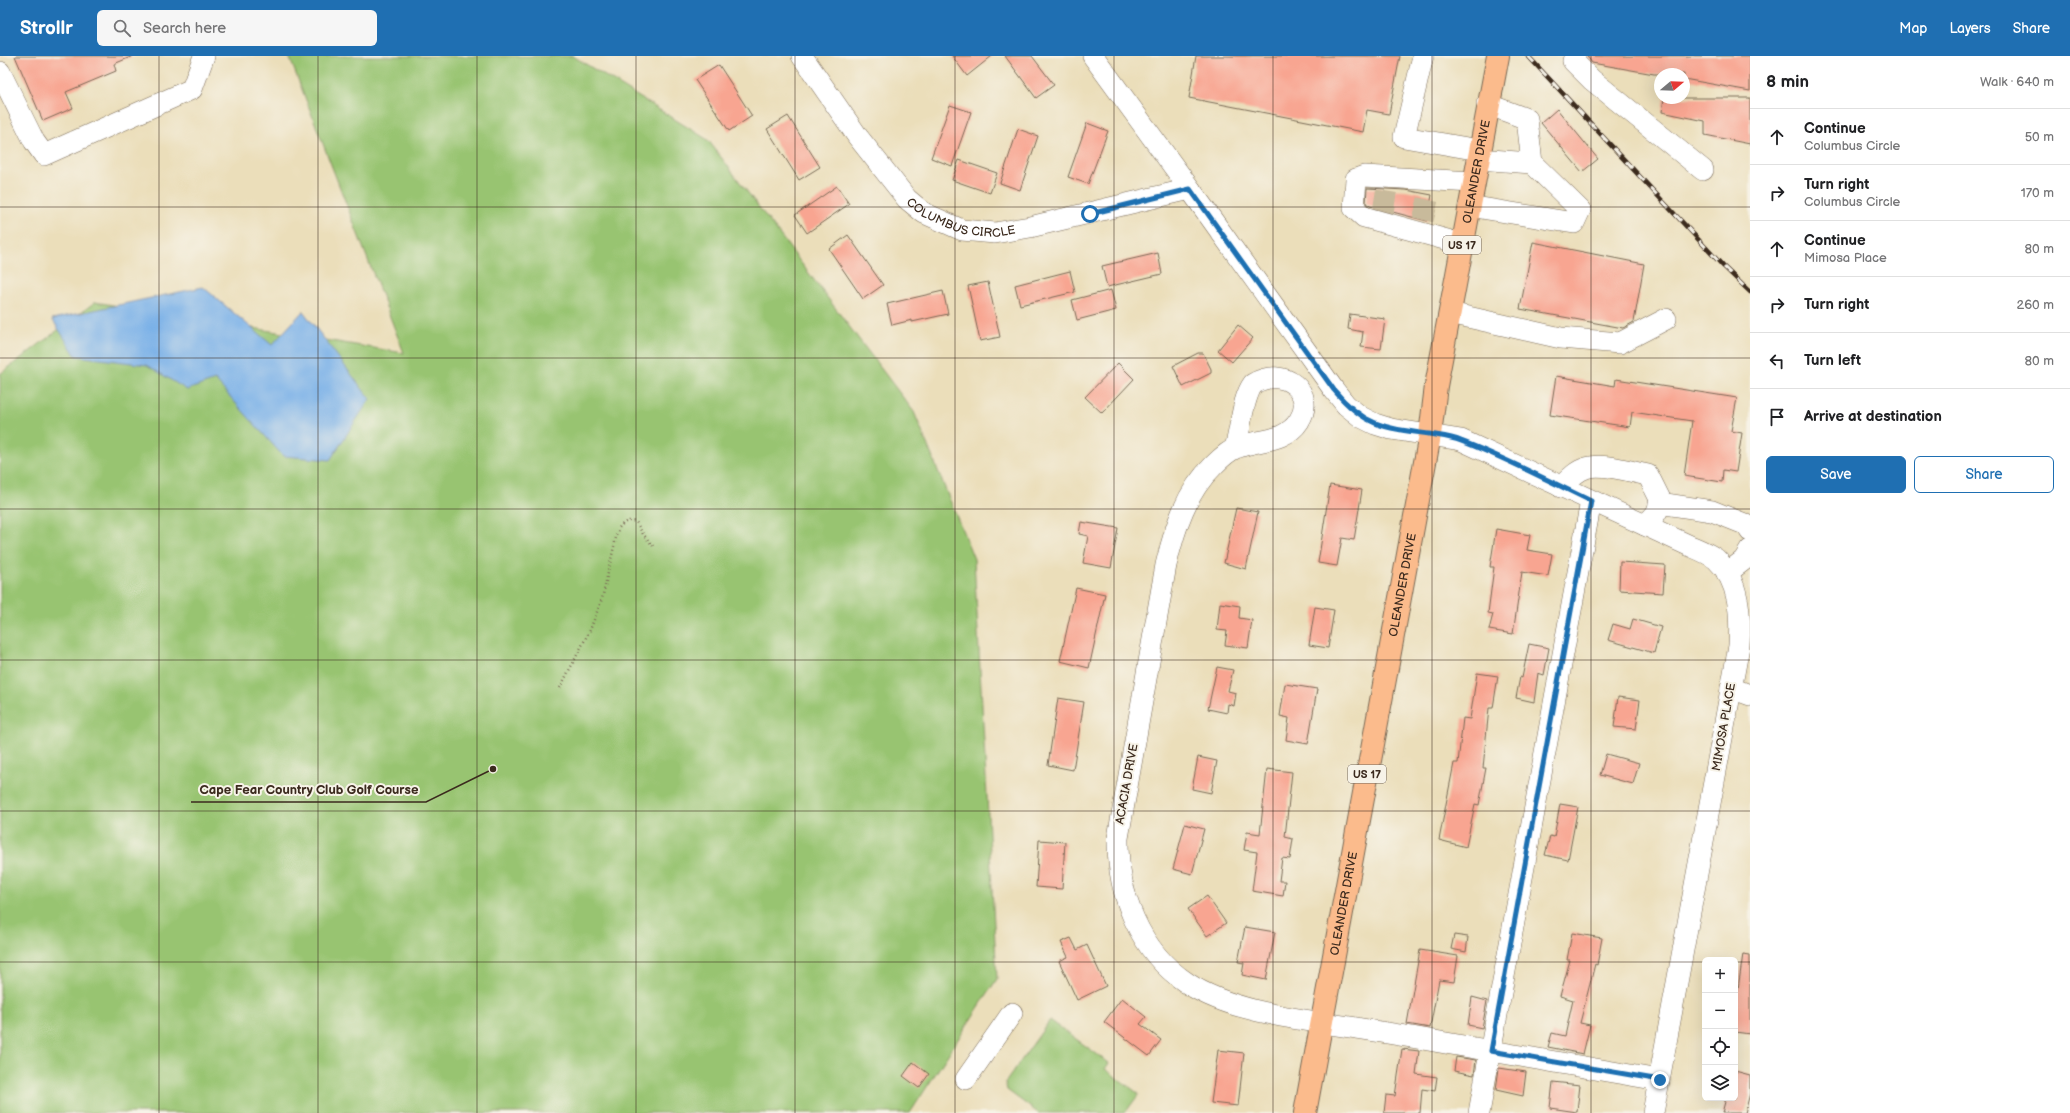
<!DOCTYPE html>
<meta charset="utf-8">
<style>
:root{--surface:#fff;--page:#f6f6f6;--text:#202124;--muted:#757577;--line:#e0e0e0;--accent:#1f6fb2}
body{margin:0;font-family:"Balsamiq Sans",sans-serif;background:var(--page);color:var(--text)}
.controls{position:absolute;right:12px;bottom:12px;display:grid;overflow:hidden;border-radius:6px;box-shadow:0 4px 16px #0002}
.controls button{width:36px;height:36px;display:grid;place-items:center;padding:0;border:0;border-bottom:1px solid var(--line);background:var(--surface);color:var(--text);font:20px sans-serif}
.compass{position:absolute;left:1654px;top:12px;width:36px;height:36px;border-radius:50%;background:var(--surface);box-shadow:0 4px 16px #0002;rotate:71deg}
.stop{position:absolute;width:12px;height:12px;margin:-9px;border:3px solid #1f6fb2;border-radius:50%;background:#fff}
.stop.end{background:#1f6fb2;border-color:#fff;box-shadow:0 1px 4px #0008}
.list{margin:0;padding:0;list-style:none}
h2{display:flex;justify-content:space-between;align-items:center;height:52px;margin:0;padding:0 16px;font-size:17px}
h2 small{font-size:13px;font-weight:400;color:var(--muted)}
.list li{display:grid;grid-template-columns:26px 1fr auto;gap:12px;align-items:center;box-sizing:border-box;height:56px;padding:0 16px;border-top:1px solid var(--line)}
.list b{display:block;font-size:15px;white-space:nowrap}
.list p{margin:0;font-size:13px;white-space:nowrap;color:var(--muted)}
.list em{font-size:13px;font-style:normal;color:var(--muted)}
.actions{display:flex;gap:8px;padding:12px 16px}
.actions a{flex:1;padding:9px 0;border:1px solid var(--accent);border-radius:6px;text-align:center;font-size:14px;color:var(--accent)}
.actions .main{background:var(--accent);color:#fff}
.icon{flex:none;width:22px;height:22px;fill:none;stroke:currentColor;stroke-width:2;stroke-linecap:round;stroke-linejoin:round}
.map{position:relative;flex:none;width:1750px;height:1057px;overflow:hidden}
header{display:flex;align-items:center;gap:24px;box-sizing:border-box;height:56px;padding:0 20px;background:var(--accent);color:#fff}
header strong{font-size:19px}
nav{display:flex;gap:22px;margin-inline-start:auto;font-size:14px}
.search{width:280px;height:36px;background:var(--page);display:flex;align-items:center;gap:10px;box-sizing:border-box;padding:0 14px;border-radius:6px;color:var(--muted);font-size:15px}
main{display:flex}
aside{flex:1;background:var(--surface)}
.map>svg:first-child{display:block}
.green{fill:#98c471;stroke:#6a7748}
.water{fill:#79b0e8;stroke:#5a6d83}
.building{fill:#f8a591}
.lines{fill:none;stroke-linecap:round;stroke-linejoin:round}
.minor-tunnel{stroke:#c8ba9b;stroke-width:21;stroke-dasharray:21 10;stroke-linecap:butt}
.minor-casing{stroke:#796955;stroke-width:22}
.major-casing{stroke:#796955;stroke-width:24}
.path{stroke:#796955;stroke-width:2.5;stroke-dasharray:1 3;stroke-linecap:butt}
.minor{stroke:#fff;stroke-width:21}
.major{stroke:#fbbb8c;stroke-width:22}
.rail-casing{stroke:#3b2a1e;stroke-width:4.5}
.rail{stroke:#f7f3e8;stroke-width:3;stroke-dasharray:9;stroke-linecap:butt}
.route{stroke:#1f6fb2;stroke-width:5}
.grid{fill:none;stroke:#3b2a1e;stroke-width:1;stroke-opacity:0.55}
.labels{text-anchor:middle;dominant-baseline:central;stroke-width:4;stroke-linejoin:round;paint-order:stroke}
.shield{fill:#f7f3e8;stroke:#73665b;stroke-width:1}
.shield-label{font-size:11px;font-weight:bold;fill:#3b2a1e}
.street-label{font-size:12px;fill:#3b2a1e;stroke:#f7f3e8}
.leader{fill:none;stroke:#3b2a1e;stroke-width:1.5}
.callout-dot{fill:#3b2a1e;stroke:#f7f3e8;stroke-width:1.5}
.callout-label{font-size:13px;text-anchor:middle;font-weight:bold;fill:#3b2a1e;stroke:#f7f3e8;stroke-width:4;stroke-linejoin:round;paint-order:stroke}
</style>
<header>
<strong>Strollr</strong>
<div class="search"><svg class="icon" aria-label="search" viewBox="0 0 24 24"><circle cx="10" cy="10" r="6"/><path d="M15 15l6 6"/></svg>Search here</div>
<nav><a>Map</a><a>Layers</a><a>Share</a></nav>
</header>
<main>
<div class="map">
<svg width="1750" height="1057" viewBox="0 0 1750 1057">
<rect width="100%" height="100%" fill="#f7f3e8"/>
<filter id="ink" filterUnits="userSpaceOnUse"><feTurbulence type="fractalNoise" baseFrequency=".025" numOctaves="2"/><feDisplacementMap in="SourceGraphic" scale="8" xChannelSelector="R" yChannelSelector="G"/><feConvolveMatrix kernelMatrix="1 2 1 2 8 2 1 2 1" color-interpolation-filters="sRGB"/></filter>
<filter id="wash" filterUnits="userSpaceOnUse"><feTurbulence type="fractalNoise" baseFrequency=".012" numOctaves="4" result="noise"/><feDisplacementMap in="SourceGraphic" scale="16" xChannelSelector="R" yChannelSelector="G"/><feGaussianBlur stdDeviation="0.9" result="paint"/><feColorMatrix in="noise" values="0 0 0 0 0 0 0 0 0 0 0 0 0 0 0 0 0 1.4 0 .05"/><feComposite in="paint" operator="in"/></filter>
<g filter="url(#wash)">
<rect width="100%" height="100%" fill="#ebdeba"/>
<path class="green" d="M289,0H573L708,84L914,356L974,503L997,923L910,1057H0V318L95,246L404,297Z
M1050,964L1109,1007L1105,1013L1139,1038L1125,1057H1038L1007,1034L1005,1027Z"/>
<path class="water" d="M203,231L272,289L303,255L370,343L330,404L283,400L215,324L187,334L147,309L76,300L52,263Z"/>
<g id="blocks">
<path class="building" d="M15,0H133L114,8L116,15L66,36L73,52L43,65Z
M952,0H992L967,20Z
M1005,0H1032L1054,29L1036,42Z
M1196,0H1400L1389,58L1367,54L1363,76L1189,42Z
M1587,0H1750V35L1684,23V18H1654L1592,7Z
M719,9L752,60L729,75L695,24Z
M1664,42H1750V88L1705,79V65L1662,56Z
M950,49L971,56L952,110L931,102Z
M1557,53L1598,103L1582,116L1541,67Z
M788,60L820,111L799,124L767,73Z
M1087,67L1108,75L1088,128L1068,121Z
M1018,73L1038,80L1020,134L1000,127Z
M959,104L997,117L990,137L952,124Z
M837,130L849,148L807,177L795,159Z
M1367,132L1406,134L1432,139L1427,165L1370,150L1366,147Z
M848,179L883,229L863,243L829,193Z
M1533,186L1644,208L1634,266L1623,272L1520,253Z
M1158,197L1162,218L1107,231L1102,210Z
M1070,215L1075,236L1020,249L1015,229Z
M988,226L1000,281L980,285L968,230Z
M1111,234L1116,254L1077,264L1072,244Z
M943,235L948,258L912,266V264L892,269L887,248Z
M1350,258L1385,263L1381,293L1361,291L1363,276L1348,273Z
M1238,269L1253,282L1232,306L1218,294Z
M1198,297H1203L1211,313V317L1183,331L1173,310Z
M1118,307L1134,323L1102,357L1085,341Z
M1556,320L1615,330L1616,323L1737,342L1731,375L1742,377L1736,416L1723,414L1722,426L1684,420L1692,365L1632,356L1630,371L1550,359Z
M1330,429L1362,434L1354,484L1342,482L1337,510L1318,507Z
M1236,452L1258,456L1246,513L1224,507Z
M1081,466L1118,472L1111,512L1083,507L1088,480L1079,478Z
M1496,473L1530,479L1527,494L1552,498L1548,520L1522,516L1513,578L1489,574L1493,558L1488,557L1494,511H1490Z
M1620,506L1665,509L1663,537L1619,534Z
M1076,532L1105,538L1089,612L1060,605Z
M1220,547L1240,550L1239,562L1252,564L1248,592L1225,589L1227,575L1217,574Z
M1315,551L1334,554L1328,592L1309,589Z
M1633,563L1661,571L1654,597L1608,584L1613,568L1630,573Z
M1529,588L1549,592L1544,619L1538,617L1534,646L1516,642L1520,621L1522,622Z
M1217,611L1233,614L1228,635L1236,637L1234,650L1228,648L1227,657L1208,653Z
M1477,617L1498,620L1493,652H1489L1483,712H1486L1479,749L1475,748L1466,791L1439,784L1454,707H1458L1463,662L1470,663Z
M1285,628L1317,633L1308,688L1286,684L1289,662L1280,660Z
M1618,641L1640,644L1636,673L1614,671Z
M1058,642L1084,646L1073,714L1048,709Z
M1606,698L1639,707L1633,728L1600,719Z
M1198,701L1217,705L1211,737L1192,733Z
M1267,713L1292,716L1285,781L1293,783L1290,803L1282,802L1279,825H1285L1283,840L1252,835L1257,796L1244,794L1247,776L1260,778Z
M1560,748L1578,751L1568,804L1545,799L1550,780L1554,781Z
M1185,768L1204,773L1192,818L1173,813Z
M1039,784L1065,786L1062,833L1036,831Z
M1207,840L1226,867L1207,880L1188,853Z
M1245,871L1275,876L1266,924L1242,919L1244,907L1238,906Z
M1572,877L1602,882L1597,909L1595,908L1580,967L1590,969L1583,998L1548,991L1552,977L1565,980L1573,944L1560,940L1570,904H1567Z
M1454,879L1468,881L1466,896L1451,893Z
M1071,882L1077,894L1087,889L1106,930L1077,944L1059,905L1068,901L1061,886Z
M1420,894L1458,900L1454,926L1439,924L1430,972L1407,968Z
M1743,898L1750,899V978L1735,976V940H1737Z
M1472,941L1487,945L1482,972L1468,969Z
M1122,942L1146,961L1140,968L1161,984L1149,1000L1104,966Z
M1402,993L1419,995L1416,1018L1437,1021L1435,1035L1422,1033L1420,1057H1384L1386,1039L1395,1040Z
M1218,994L1244,997L1238,1050L1211,1047Z
M1456,1001L1476,1004L1474,1019L1454,1015Z
M913,1006L929,1018L919,1032L903,1020Z
M1499,1012L1526,1016L1523,1040L1496,1034Z
M1735,1015L1750,1019V1037L1745,1057H1722L1726,1042H1735Z
M1553,1026L1580,1029L1577,1056L1550,1052Z"/>
</g>
</g>
<g filter="url(#ink)">
<use href="#blocks" fill-opacity="0" stroke="#796955" stroke-width="1"/>
<g class="lines">
<path class="minor-tunnel" d="M1383,156L1387,131
M1423,164L1429,139"/>
<defs>
<g id="minor">
<path id="s1" d="M802,0L858,81L907,143L924,157L962,174L995,177L1030,171L1190,133L1093,0"/>
<path d="M1423,0L1404,81L1479,94"/>
<path d="M1575,0L1573,5L1592,24L1703,114"/>
<path d="M0,16L34,85L44,99L192,33L204,0"/>
<path d="M1487,48L1527,63L1532,107"/>
<path d="M1190,133L1334,334L1346,349L1361,361L1375,368L1391,373L1461,384L1688,489C1697,493 1708,497 1716,503C1740,525 1741,560 1739,590L1653,1057"/>
<path d="M1469,150L1574,167L1580,154L1532,107L1478,103"/>
<path d="M1462,188L1364,161L1354,152L1356,123L1364,120L1473,126"/>
<path d="M1450,257L1561,282L1620,287L1666,263"/>
<path d="M1235,392C1241,373 1242,343 1253,328C1284,309 1317,337 1299,365C1285,387 1257,383 1236,392C1228,395 1220,403 1214,409C1186,436 1175,471 1166,509L1118,782C1117,837 1139,895 1187,927C1235,959 1312,964 1369,974C1466,990 1563,1007 1659,1024"/>
<path d="M1561,431C1569,423 1576,415 1586,412C1602,406 1632,416 1648,419L1660,443C1659,457 1654,460 1645,469"/>
<path d="M1659,447L1712,455L1747,469L1750,475"/>
<path d="M1727,517L1744,504L1750,494"/>
<path d="M1731,632L1750,639"/>
<path d="M966,1023L1012,957"/>
<path d="M1479,1057L1591,445"/>
</g>
<g id="major">
<path id="s2" d="M1305,1057L1430,379L1436,330L1498,0"/>
</g>
</defs>
<use href="#minor" class="minor-casing"/>
<use href="#major" class="major-casing"/>
<path class="path" d="M560,632L590,574L602,543L618,473C623,467 627,463 636,466L643,478L653,490"/>
<use href="#minor" class="minor"/>
<use href="#major" class="major"/>
<defs>
<path id="rail" d="M1528,0L1723,210L1750,236"/>
</defs>
<use href="#rail" class="rail-casing"/>
<use href="#rail" class="rail"/>
</g>
</g>
<g class="lines" filter="url(#ink)">
<path class="route" d="M1090,158L1190,133L1334,334C1364,370 1384,372 1429,378C1440,380 1451,381 1461,385C1504,401 1549,425 1591,445L1491,995L1660,1024"/>
</g>
<path class="grid" d="M159,0V1057M318,0V1057M477,0V1057M636,0V1057M795,0V1057M955,0V1057M1114,0V1057M1273,0V1057M1432,0V1057M1591,0V1057M0,151H1750M0,302H1750M0,453H1750M0,604H1750M0,755H1750M0,906H1705M1735,906H1750"/>
<g class="labels">
<g class="shield">
<rect x="1443" y="180" width="38" height="18" rx="3"/>
<rect x="1348" y="709" width="38" height="18" rx="3"/>
</g>
<g class="shield-label">
<text x="1462" y="189">US 17</text>
<text x="1367" y="718">US 17</text>
</g>
<g class="street-label">
<text stroke="none"><textPath href="#s2" startOffset="957">OLEANDER DRIVE</textPath></text>
<text stroke="none"><textPath href="#s1" startOffset="237">COLUMBUS CIRCLE</textPath></text>
<text stroke="none"><textPath href="#s2" startOffset="537">OLEANDER DRIVE</textPath></text>
<text transform="translate(1724 671) rotate(-80)">MIMOSA PLACE</text>
<text transform="translate(1127 728) rotate(-80)">ACACIA DRIVE</text>
<text stroke="none"><textPath href="#s2" startOffset="213">OLEANDER DRIVE</textPath></text>
</g>
</g>
<path class="leader" d="M493 713L426 746H191"/>
<circle class="callout-dot" cx="493" cy="713" r="4"/>
<g class="callout-label">
<text x="309" y="738">Cape Fear Country Club Golf Course</text>
</g>
</svg>
<div class="controls">
<button>+</button>
<button>−</button>
<button><svg class="icon" aria-label="locate" viewBox="0 0 24 24"><circle cx="12" cy="12" r="6"/><path d="M12 2v4M12 18v4M2 12h4M18 12h4"/></svg></button>
<button><svg class="icon" aria-label="layers" viewBox="0 0 24 24"><path d="M12 4l9 5-9 5-9-5zM3 14l9 5 9-5"/></svg></button>
</div>
<svg class="compass" viewBox="-18 -18 36 36"><path d="M0-13l5 13h-10z" fill="#e53935"/><path d="M0 13l5-13h-10z" fill="#757577"/></svg>
<div class="stop" style="left:1090px;top:158px"></div>
<div class="stop end" style="left:1660px;top:1024px"></div>
</div>
<aside>
<h2>8 min<small>Walk · 640 m</small></h2>
<ul class="list">
<li><svg class="icon" aria-label="ahead" viewBox="0 0 24 24"><path d="M12 20V5M6 11l6-6 6 6"/></svg><div><b>Continue</b><p>Columbus Circle</p></div><em>50 m</em></li>
<li><svg class="icon" aria-label="right" viewBox="0 0 24 24"><path d="M7 20v-9h11M14 6l5 5-5 5"/></svg><div><b>Turn right</b><p>Columbus Circle</p></div><em>170 m</em></li>
<li><svg class="icon" aria-label="ahead" viewBox="0 0 24 24"><path d="M12 20V5M6 11l6-6 6 6"/></svg><div><b>Continue</b><p>Mimosa Place</p></div><em>80 m</em></li>
<li><svg class="icon" aria-label="right" viewBox="0 0 24 24"><path d="M7 20v-9h11M14 6l5 5-5 5"/></svg><div><b>Turn right</b></div><em>260 m</em></li>
<li><svg class="icon" aria-label="left" viewBox="0 0 24 24"><path d="M17 20v-9H6M10 6l-5 5 5 5"/></svg><div><b>Turn left</b></div><em>80 m</em></li>
<li><svg class="icon" aria-label="arrive" viewBox="0 0 24 24"><path d="M6 21V4h12l-3 4 3 4H6"/></svg><div><b>Arrive at destination</b></div></li>
</ul>
<div class="actions"><a class="main">Save</a><a>Share</a></div>
</aside>
</main>
